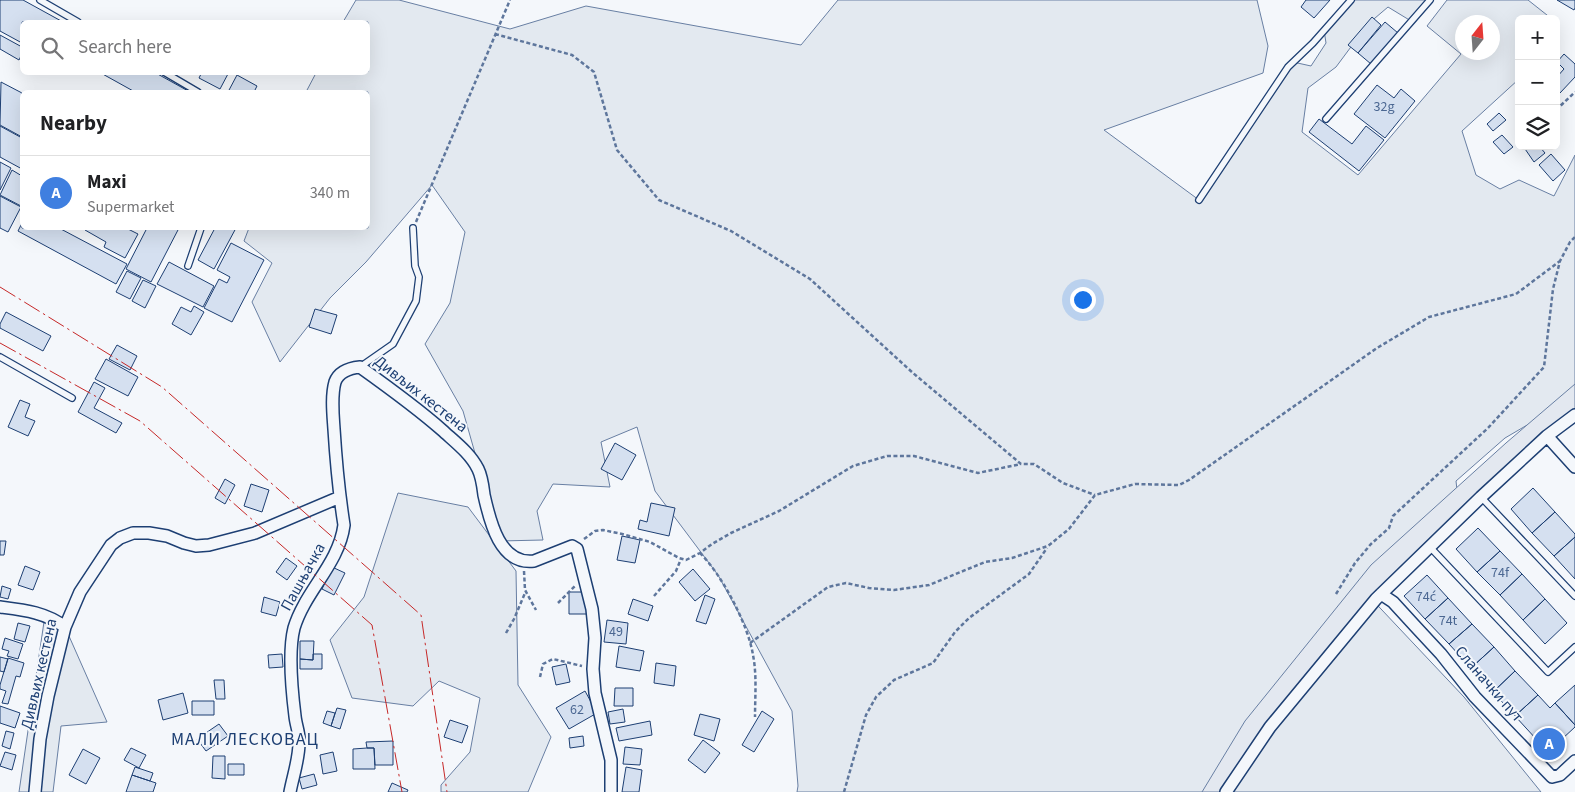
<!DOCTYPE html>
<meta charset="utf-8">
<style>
:root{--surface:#fff;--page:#f6f6f6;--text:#202124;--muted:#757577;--line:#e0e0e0;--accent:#db2777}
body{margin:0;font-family:"Source Sans 3",sans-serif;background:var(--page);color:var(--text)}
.controls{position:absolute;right:15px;top:15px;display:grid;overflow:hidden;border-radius:8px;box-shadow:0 5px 20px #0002}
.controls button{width:45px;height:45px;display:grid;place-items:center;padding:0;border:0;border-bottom:1px solid var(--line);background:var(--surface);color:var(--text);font:25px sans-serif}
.compass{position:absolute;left:1455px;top:15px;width:45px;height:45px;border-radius:50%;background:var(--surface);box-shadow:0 5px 20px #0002;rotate:17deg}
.you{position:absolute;left:1082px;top:299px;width:18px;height:18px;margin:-12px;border:4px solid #fff;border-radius:50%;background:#1a73e8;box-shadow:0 0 0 8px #1a73e833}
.badge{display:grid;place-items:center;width:32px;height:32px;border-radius:50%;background:var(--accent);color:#fff;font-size:16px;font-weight:700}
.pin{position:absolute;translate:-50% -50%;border:2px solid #fff;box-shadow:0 1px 5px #0006}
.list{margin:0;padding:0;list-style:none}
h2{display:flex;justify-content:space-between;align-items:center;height:65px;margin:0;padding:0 20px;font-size:21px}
h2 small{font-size:16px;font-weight:400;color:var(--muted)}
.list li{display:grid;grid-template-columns:32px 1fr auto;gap:15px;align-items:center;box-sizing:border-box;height:75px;padding:0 20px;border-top:1px solid var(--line)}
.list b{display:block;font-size:19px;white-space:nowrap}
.list p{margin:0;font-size:16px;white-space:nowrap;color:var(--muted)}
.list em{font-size:16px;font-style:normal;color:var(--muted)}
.icon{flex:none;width:28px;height:28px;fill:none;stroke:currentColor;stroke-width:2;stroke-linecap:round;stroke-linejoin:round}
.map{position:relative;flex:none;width:1575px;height:792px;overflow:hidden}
.search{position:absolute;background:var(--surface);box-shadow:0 5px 20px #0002;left:20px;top:20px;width:350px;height:55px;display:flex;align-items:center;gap:12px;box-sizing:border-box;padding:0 18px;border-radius:8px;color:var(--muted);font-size:19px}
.panel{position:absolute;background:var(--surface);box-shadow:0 5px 20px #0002;left:20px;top:90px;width:350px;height:140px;border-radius:8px}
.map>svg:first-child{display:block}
.green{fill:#e3e9f0;stroke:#687fa3;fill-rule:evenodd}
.parking{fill:#e3e8f0;stroke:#687fa3}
.building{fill:#d5e0f0;stroke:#1d3f73}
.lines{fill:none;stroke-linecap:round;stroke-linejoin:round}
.lane-casing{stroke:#1d3f73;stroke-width:8}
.street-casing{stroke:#1d3f73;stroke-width:14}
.path{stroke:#5e769c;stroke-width:2.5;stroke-dasharray:4 2.5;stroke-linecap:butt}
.lane{stroke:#f4f7fb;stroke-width:5.5}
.street{stroke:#f4f7fb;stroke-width:11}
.power{stroke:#c62828;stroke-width:1;stroke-dasharray:18 4 2.5 4;stroke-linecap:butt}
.labels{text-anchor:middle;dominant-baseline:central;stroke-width:4;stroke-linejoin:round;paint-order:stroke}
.number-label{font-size:14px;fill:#4b6792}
.street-label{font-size:16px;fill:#1d3f73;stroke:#f4f7fb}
.neighbourhood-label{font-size:18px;letter-spacing:1px;fill:#1d3f73;stroke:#f4f7fb}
</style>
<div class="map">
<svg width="1575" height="792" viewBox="0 0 1575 792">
<rect width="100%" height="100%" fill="#f4f7fb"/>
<path class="green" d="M356,0H399L510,29L586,6L801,45L838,0H1257L1268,46L1263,73L1104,130L1199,200L1293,62L1311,66L1326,43L1324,30L1351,0H1430L1411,21L1388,7L1368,24L1336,67L1308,88L1302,132L1358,175L1461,54L1427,26L1447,0H1528L1552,19H1519V79L1462,131L1476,175L1500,189L1519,180L1554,196L1575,155V397L1505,438L1456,481L1457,490L1365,592L1464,697L1541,792H797L798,786L792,711L718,575L655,491L637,427L601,442L610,487L553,484L537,511L543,540L500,541L463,411L425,344L450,303L465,232L432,185L366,262L330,298L280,362L252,302L272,263L244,241L249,228H368V92H306L316,73L368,72V22H343ZM1462,22H1492V52H1462Z
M398,493L468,507L516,571L518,685L551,737L528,792H441V785L470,752L480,698L439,681L413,706L352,698L330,640L364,597Z
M45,615L65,627L107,722L61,726L53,792H19Z"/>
<path class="parking" d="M1575,384V414L1376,599L1226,792H1202L1245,721L1371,565L1506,443Z"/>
<path class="building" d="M0,0H23L63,22H22V43L0,31Z
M1306,0H1330L1314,18L1301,7Z
M1557,0H1575V8L1574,10Z
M1372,17L1381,25L1358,53L1348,45Z
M1385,22L1398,33L1371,64L1358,53Z
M0,35L22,47V54L19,60L0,49Z
M1564,54L1575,64V77L1560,93L1556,89V78L1564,69L1557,62Z
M99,72H154L190,92H135Z
M202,72H229L220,89L199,78Z
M237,75L257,86L254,92H228Z
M1,82L22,93V137L0,125Z
M1377,85L1394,98L1401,89L1415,101L1385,138L1354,114Z
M1499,113L1506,120L1493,131L1487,124Z
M1319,119L1352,144L1366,126L1384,140L1359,171L1309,132Z
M0,126L22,138V169L0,157Z
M1502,135L1513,147L1504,154L1493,142Z
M1523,146H1539L1545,153L1534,162Z
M1551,154L1565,170L1553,181L1539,165Z
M0,162L11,168L0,190Z
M12,170L22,176V202L21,206L0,195Z
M0,196L21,207L8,232L0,228Z
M22,223V228H59L127,264L116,284L18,231Z
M86,228H126L138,234L125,258L104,247L106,242L85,230Z
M147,228H179L151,282L126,269Z
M215,228H236L214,269L198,260Z
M231,243L264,260L232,322L204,308L219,279L227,283L230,277L217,270Z
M169,262L214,286L203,307L157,284Z
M127,271L141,278L130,299L116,292Z
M143,280L156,286L145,308L132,301Z
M194,306L204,312L191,335L172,324L181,307L191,312Z
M315,309L337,315L331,334L309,327Z
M6,312L51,336L43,351L0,328V324Z
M117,345L137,356L130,370L109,359Z
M106,359L138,377L128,396L95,379Z
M94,382L105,388L94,408L122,423L116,433L78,412Z
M20,400L30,404L25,417L35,421L28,436L8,427Z
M615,443L636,455L622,480L601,469Z
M225,479L235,485L225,504L215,498Z
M251,484L269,490L262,512L244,506Z
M1533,488L1555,512L1532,533L1511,509Z
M651,503L675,508L669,536L638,529L640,520L647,522Z
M1555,512L1575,534V537L1554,556L1532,533Z
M1478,528L1500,551L1477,572L1456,549Z
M622,536L640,540L635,563L617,560Z
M1575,537V579L1554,556Z
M0,541H6L4,555H0Z
M1500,551L1522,574L1500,595L1477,572Z
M286,558L297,566L287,580L276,572Z
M25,566L40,572L33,590L18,585Z
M332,567L345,573L334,595L322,589Z
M693,569L710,589L695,601L679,582Z
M1522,574L1545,599L1523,620L1500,595Z
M1427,575L1448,598L1425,619L1404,596Z
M2,586L11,589L8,599L0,597Z
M569,592H587V614H569Z
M705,595L715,599L706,624L696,621Z
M264,597L280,602L276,616L261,612Z
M1448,598L1472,624L1449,644L1425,619Z
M633,599L653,606L648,621L628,614Z
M1545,599L1567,623L1545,644L1523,620Z
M607,620L628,623L626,644L604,642Z
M18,623L30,626L25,642L14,639Z
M1472,624L1494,647L1471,668L1449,644Z
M5,638L23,644L18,659L7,656L9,651L2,649Z
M300,641H314L313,660L300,659Z
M619,646L644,651L640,671L616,667Z
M1494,647L1515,671L1493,692L1471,668Z
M282,654L283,667L269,668L268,655Z
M313,654H322V669H300V659L313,660Z
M0,657L8,659L4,672L0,671Z
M8,658L24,663L20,677L16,676L8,704L2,703L6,691L0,689V685Z
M656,663L676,666L674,686L654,683Z
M566,664L570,682L556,685L552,667Z
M1515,671L1538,695L1515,716L1493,692Z
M214,680H224L225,699H216Z
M1575,685V725L1555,703Z
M615,688H633V706H614Z
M585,691L597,713L569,729L556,708Z
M183,693L188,713L163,720L158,700Z
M1538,695L1550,708L1555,703L1575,725V727L1548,752L1515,716Z
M192,701H214V715H192Z
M0,706L20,713L15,728L0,723Z
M337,708L346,710L340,729L331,726Z
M623,709L625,722L610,724L608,712Z
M327,711L335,713L331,726L323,723Z
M762,711L774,719L754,752L742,745Z
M700,714L720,719L714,741L694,735Z
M450,720L468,726L462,743L444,737Z
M650,721L652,735L619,741L616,728Z
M219,724L228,736L206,751L197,739Z
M6,731L14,733L10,749L2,746Z
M583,736L584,746L570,748L569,738Z
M703,740L720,753L705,773L688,760Z
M393,741V765H375L374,748H367L366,742Z
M625,747L642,749L640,765L623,764Z
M131,748L146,755L139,768L124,760Z
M367,748H374L375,769H353V749Z
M83,749L100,758L86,784L69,775Z
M5,752L16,755L12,770L0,766Z
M333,752L337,771L323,774L320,755Z
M213,756H225V779L212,778Z
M228,764H244V775H228Z
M135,767L153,773L150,781L132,775Z
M626,767L642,770L639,792H622Z
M314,774L317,785L302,789L299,778Z
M132,775L156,783L153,792H126Z
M392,783L408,790L407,792H388Z"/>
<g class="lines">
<defs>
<path id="lane" d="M40,0L78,22
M164,72L198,92
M1326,119L1430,0
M1199,200L1288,67L1313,43L1351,0
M188,266L201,228
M0,357L72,398
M360,367L393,344L416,301L419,277L415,266L413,228
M1481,497L1575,596
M1429,546L1548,672L1575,647"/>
<path id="street" d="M1547,436L1575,467
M1381,594L1393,602L1415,626L1441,654L1475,697L1552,777L1560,775L1575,761
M0,607C24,610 45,612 65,627
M35,792L40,739L48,696L65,627L80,592L111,545L120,538L133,533H149L167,536L184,543L196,546L209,545L255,533L340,497
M290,792C293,776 299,759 299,743C300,734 296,726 295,716C292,692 288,652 294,628C305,591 339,564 344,525C339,493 336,461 334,429C333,414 331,396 335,382C339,371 350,368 360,367C388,387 416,407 442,430C455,442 470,453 478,469C482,477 483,487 484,495C490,522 500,565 534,561L572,546L577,549L592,609L595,638L593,669L595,693L611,760V792
M1226,792L1270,727L1376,599L1481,497L1547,436L1575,415"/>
</defs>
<use href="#lane" class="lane-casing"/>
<use href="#street" class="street-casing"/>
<path class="path" d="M495,34L572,55L594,72L617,150L659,200L731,231L810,279L913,373L1021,464H1034L1063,483L1095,495
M1556,110L1575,92
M416,222L510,0
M584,539L595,531L603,530L622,534L650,542L679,558L686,560L700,553L712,544L731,533L779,511L853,466L887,456H914L978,473L1021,464
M700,553C722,575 748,624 753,655C757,675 755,697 755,717
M524,571L525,590L536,610
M1336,594L1355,563L1371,544L1389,528L1393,516L1488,428L1544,367L1553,289L1560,261L1570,242L1575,237
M654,596L676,571L681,559
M558,603L575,586
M506,633L514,619L525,593
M750,643L828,587L846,583L869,588L894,590L929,585L985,562L1012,558L1048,546L1069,529L1095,495L1135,484L1179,485L1189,480L1377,348L1429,317L1516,294L1560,261
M540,677L543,664L553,659L582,666
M844,792L866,715L876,697L894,680L933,663L955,632L969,618L1029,574L1047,548"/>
<use href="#lane" class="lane"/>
<use href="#street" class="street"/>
<path class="power" d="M0,287L162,387L421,615L447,792
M0,343L140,421L372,625L402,792"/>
</g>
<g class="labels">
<g class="number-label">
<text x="1384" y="107">32g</text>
<text x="1500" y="573">74f</text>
<text x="1426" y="597">74ć</text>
<text x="1448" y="621">74t</text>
<text x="616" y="632">49</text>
<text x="577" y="710">62</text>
</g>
<g class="street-label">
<text transform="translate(421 394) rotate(38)">Дивљих кестена</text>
<text transform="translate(303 577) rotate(-61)">Пашњачка</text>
<text transform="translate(39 674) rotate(-77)">Дивљих кестена</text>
<text transform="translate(1489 684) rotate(49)">Сланачки пут</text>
</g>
<g class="neighbourhood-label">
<text x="245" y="739">МАЛИ ЛЕСКОВАЦ</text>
</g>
</g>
</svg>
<div class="controls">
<button>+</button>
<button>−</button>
<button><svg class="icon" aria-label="layers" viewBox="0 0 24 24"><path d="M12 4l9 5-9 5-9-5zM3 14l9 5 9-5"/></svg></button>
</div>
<svg class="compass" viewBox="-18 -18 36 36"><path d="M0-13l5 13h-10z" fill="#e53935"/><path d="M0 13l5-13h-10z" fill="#757577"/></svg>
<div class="you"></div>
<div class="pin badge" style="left:1549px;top:744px;background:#3f7fe0">A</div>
<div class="search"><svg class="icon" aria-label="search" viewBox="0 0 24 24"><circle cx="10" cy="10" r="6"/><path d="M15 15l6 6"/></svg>Search here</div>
<section class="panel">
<h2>Nearby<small></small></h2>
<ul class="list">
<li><span class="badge" style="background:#3f7fe0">A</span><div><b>Maxi</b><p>Supermarket</p></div><em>340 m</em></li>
</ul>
</section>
</div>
